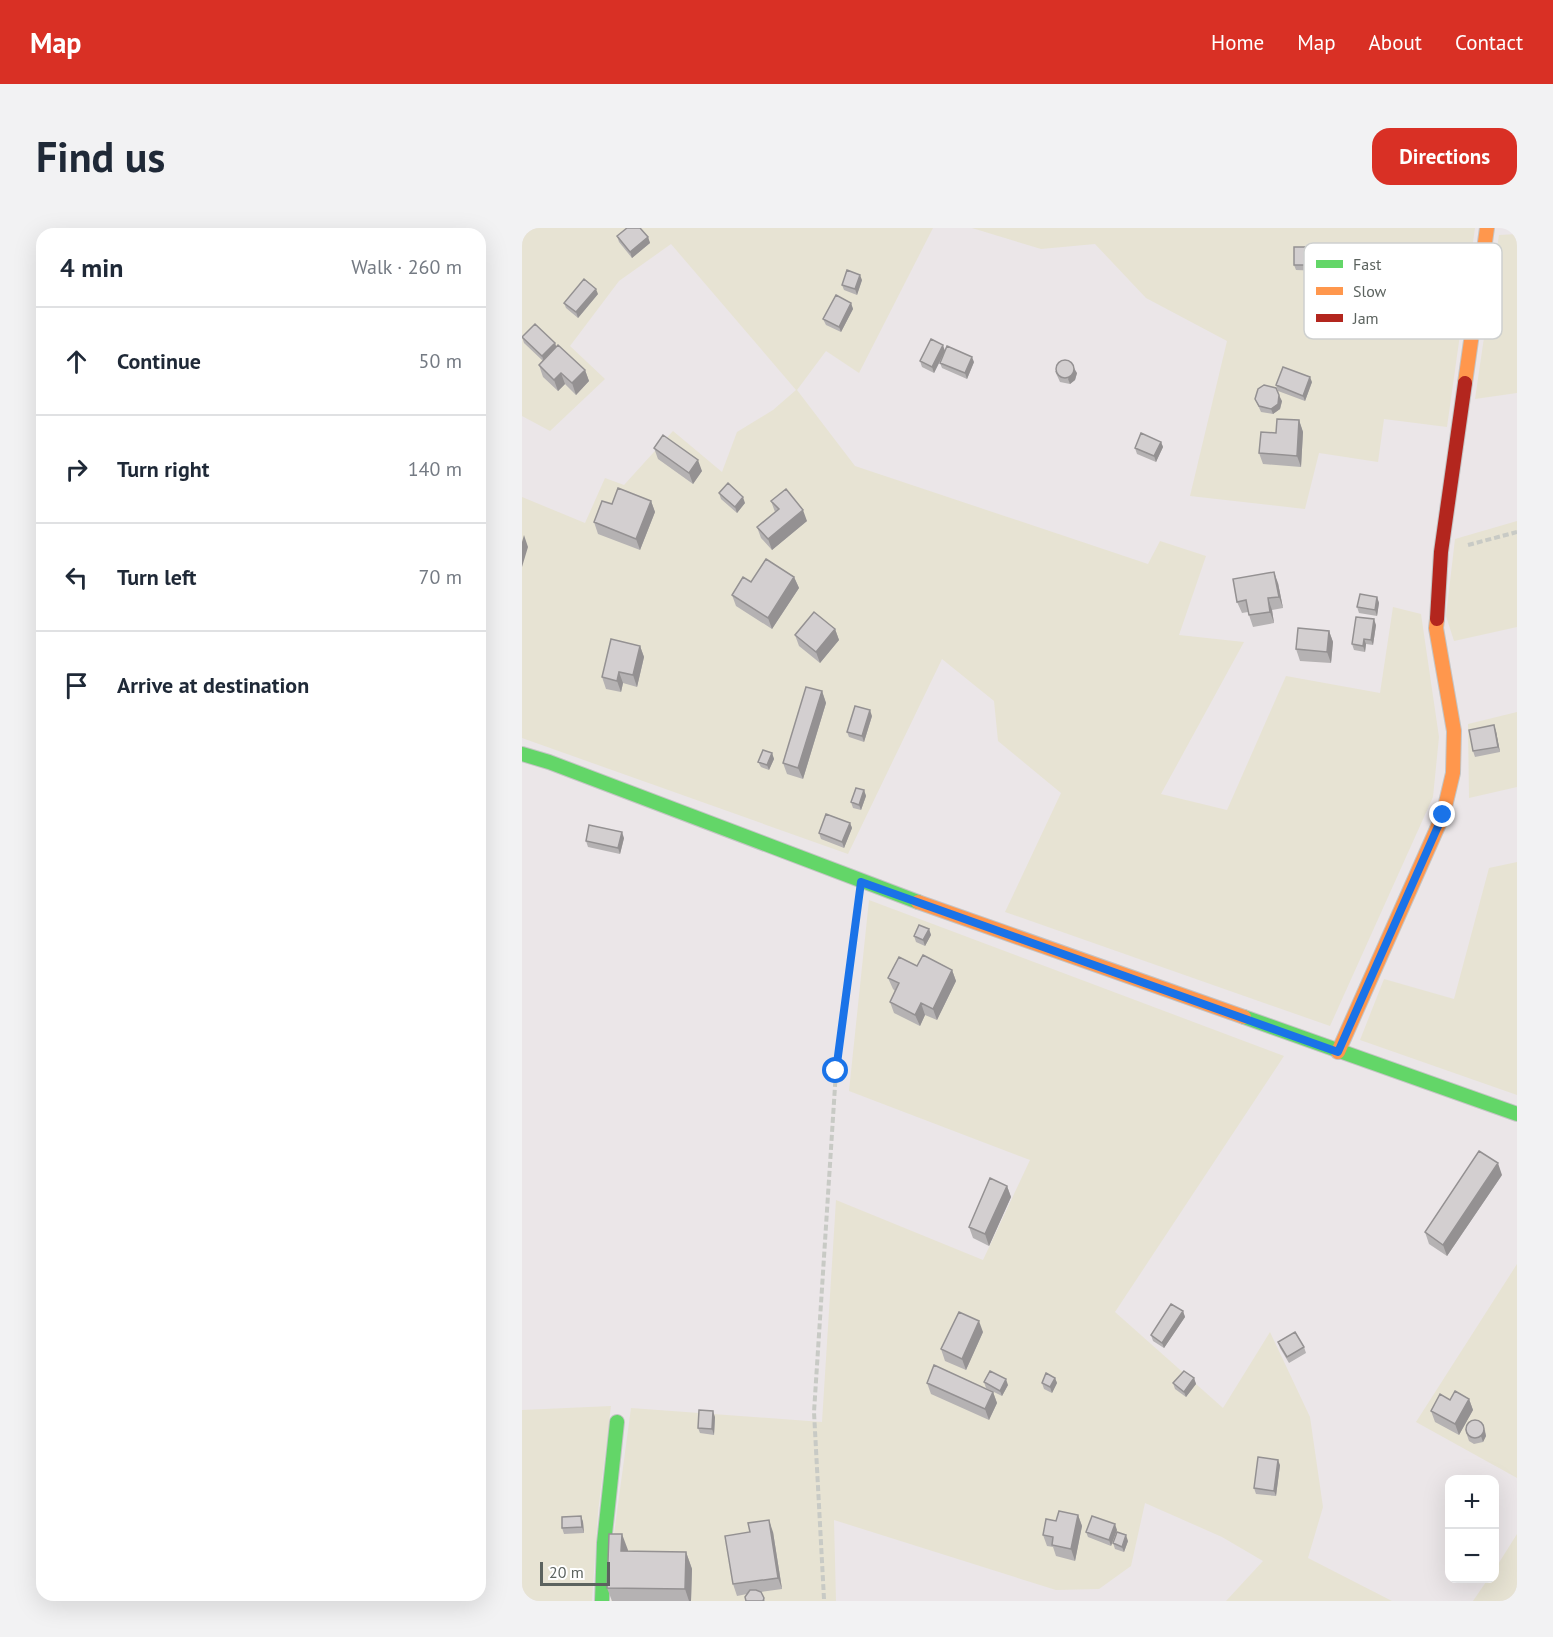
<!DOCTYPE html>
<meta charset="utf-8">
<style>
:root{--surface:#fff;--page:#f2f2f3;--text:#1f2937;--muted:#747a83;--line:#e0e1e3;--accent:#d93025}
body{margin:0;font-family:"PT Sans",sans-serif;background:var(--page);color:var(--text)}
.controls{position:absolute;right:18px;bottom:18px;display:grid;overflow:hidden;border-radius:12px;box-shadow:0 6px 24px #0002}
.controls button{width:54px;height:54px;display:grid;place-items:center;padding:0;border:0;border-bottom:2px solid var(--line);background:var(--surface);color:var(--text);font:30px sans-serif}
.scale{position:absolute;left:18px;bottom:15px;width:70px;box-sizing:border-box;padding-left:6px;border:3px solid #5c635f;border-top:0;font-size:16px;line-height:21px;white-space:nowrap;color:#5c635f;-webkit-text-stroke:4px #fff;paint-order:stroke}
.stop{position:absolute;width:18px;height:18px;margin:-14px;border:4px solid #1a73e8;border-radius:50%;background:#fff}
.stop.end{background:#1a73e8;border-color:#fff;box-shadow:0 2px 6px #0008}
.list{margin:0;padding:0;list-style:none}
h2{display:flex;justify-content:space-between;align-items:center;height:78px;margin:0;padding:0 24px;font-size:26px}
h2 small{font-size:20px;font-weight:400;color:var(--muted)}
.list li{display:grid;grid-template-columns:39px 1fr auto;gap:18px;align-items:center;box-sizing:border-box;height:108px;padding:0 24px;border-top:2px solid var(--line)}
.list b{display:block;font-size:22px;white-space:nowrap}
.list em{font-size:20px;font-style:normal;color:var(--muted)}
.icon{flex:none;width:33px;height:33px;fill:none;stroke:currentColor;stroke-width:2;stroke-linecap:round;stroke-linejoin:round}
.map{position:relative;flex:none;width:995px;height:1373px;overflow:hidden;border-radius:18px}
header{display:flex;align-items:center;gap:36px;box-sizing:border-box;height:84px;padding:0 30px;background:var(--accent);color:#fff}
header strong{font-size:28px}
nav{display:flex;gap:33px;margin-inline-start:auto;font-size:21px}
.intro{display:flex;align-items:center;justify-content:space-between;box-sizing:border-box;height:144px;padding:0 36px}
h1{margin:0;font-size:42px}
.button{padding:15px 27px;border-radius:18px;background:var(--accent);color:#fff;font-size:21px;font-weight:700}
main{display:flex;gap:36px;padding:0 36px}
aside{flex:1;background:var(--surface);border-radius:18px;box-shadow:0 6px 24px #0002}
.map>svg:first-child{display:block}
.green{fill:#e7e3d3}
.lines{fill:none;stroke-linecap:round;stroke-linejoin:round}
.fast-casing{stroke:#c4c4c4;stroke-width:16}
.slow-casing{stroke:#c4c4c4;stroke-width:16}
.jam-casing{stroke:#c4c4c4;stroke-width:16}
.path{stroke:#c8cac5;stroke-width:4;stroke-dasharray:6 3;stroke-linecap:butt}
.fast{stroke:#63d668;stroke-width:14}
.slow{stroke:#ff974d;stroke-width:14}
.jam{stroke:#b3261e;stroke-width:14}
.wall{fill:#b5b2b3}
.shaded-wall{fill:#949192}
.building{fill:#d3cfd0;stroke:#949192;stroke-width:1.5}
.route{stroke:#1a73e8;stroke-width:8}
.key{fill:#fff;stroke:#ced0cf;stroke-width:1.5}
.key-label{font-size:16px;fill:#5c635f}
</style>
<header>
<strong>Map</strong>
<nav><a>Home</a><a>Map</a><a>About</a><a>Contact</a></nav>
</header>
<div class="intro"><h1>Find us</h1><a class="button">Directions</a></div>
<main>
<aside>
<h2>4 min<small>Walk · 260 m</small></h2>
<ul class="list">
<li><svg class="icon" aria-label="ahead" viewBox="0 0 24 24"><path d="M12 20V5M6 11l6-6 6 6"/></svg><div><b>Continue</b></div><em>50 m</em></li>
<li><svg class="icon" aria-label="right" viewBox="0 0 24 24"><path d="M7 20v-9h11M14 6l5 5-5 5"/></svg><div><b>Turn right</b></div><em>140 m</em></li>
<li><svg class="icon" aria-label="left" viewBox="0 0 24 24"><path d="M17 20v-9H6M10 6l-5 5 5 5"/></svg><div><b>Turn left</b></div><em>70 m</em></li>
<li><svg class="icon" aria-label="arrive" viewBox="0 0 24 24"><path d="M6 21V4h12l-3 4 3 4H6"/></svg><div><b>Arrive at destination</b></div></li>
</ul>
</aside>
<div class="map">
<svg width="995" height="1373" viewBox="0 0 995 1373">
<rect width="100%" height="100%" fill="#ebe6e8"/>
<path class="green" d="M0,0H411L337,145L304,123L275,162L333,238L626,336L638,313L684,328L657,407L722,414L639,566L705,582L764,448L858,465L871,379L899,386L917,509L911,569L808,798L483,684L539,565L476,513L472,473L420,431L326,626L0,510V269L63,295L83,250L102,257L151,203L200,244L215,204L251,182L274,162L149,16L97,53L48,118L83,151L28,203L0,188Z
M450,0H953L925,199L862,191L856,234L797,225L783,281L668,268L705,113L624,70L573,16L519,21Z
M995,6V165L953,171L977,7Z
M995,293V399L932,413L924,388L933,311Z
M995,484V559L947,570L946,496Z
M995,634V867L838,812L862,751L932,771L967,640Z
M347,672L762,828L593,1084L701,1180L748,1104L788,1189L801,1279L786,1330L870,1373H704L741,1333L700,1309L623,1275L609,1338L577,1361L534,1362L312,1292L314,1373H89L92,1306L109,1180L300,1194L314,972L461,1032L508,932L327,863Z
M995,1036V1250L894,1194Z
M89,1178L76,1284L70,1373H0V1182Z
M995,1306V1373H951L966,1351L972,1350L973,1341Z"/>
<g class="lines">
<defs>
<path id="fast" d="M0,526L27,534L396,674
M722,789L995,886
M80,1373L82,1315L95,1194"/>
<path id="slow" d="M943,155L965,0
M396,674L722,789
M816,824L921,587L931,545L932,503L914,400L915,391"/>
<path id="jam" d="M915,391L919,324L943,155"/>
</defs>
<use href="#fast" class="fast-casing"/>
<use href="#slow" class="slow-casing"/>
<use href="#jam" class="jam-casing"/>
<path class="path" d="M946,317L995,304
M302,1371L292,1184L314,843L336,678"/>
<use href="#fast" class="fast"/>
<use href="#slow" class="slow"/>
<use href="#jam" class="jam"/>
</g>
<path class="wall" d="M95,8L126,9L128,15L110,30L97,14Z
M799,24L798,43L774,42L772,37Z
M856,50L853,89L833,87L829,75Z
M340,52L335,67L322,62L320,57Z
M76,66L56,90L44,80L42,75Z
M329,75L331,81L319,104L304,97L301,91Z
M0,109L33,115L34,119L63,142L67,153L54,167L43,156L36,163L21,149L17,137L21,133L2,115Z
M423,122L452,134L445,151L420,140L418,135L422,125L412,145L400,139L398,133Z
M533,143L555,145L553,152L548,156L538,154Z
M790,154L783,173L756,163L754,157Z
M733,171L760,173L758,181L751,186L739,184Z
M777,192L781,204L779,239L741,236L737,225L754,205Z
M639,214L641,219L634,234L615,226L613,220Z
M132,220L180,243L171,256L136,231Z
M197,265L223,275L215,285L199,271Z
M129,273L133,284L118,322L76,306L72,294L90,276Z
M249,273L285,293L250,322L239,310L235,299L253,284Z
M272,349L277,360L250,401L214,378L210,367L229,354Z
M756,355L761,380L750,382L752,395L731,399L726,384L720,385L715,374Z
M855,369L857,375L855,388L837,385L835,379Z
M854,397L851,417L844,416L843,424L832,422L830,416Z
M313,401L317,412L298,435L277,418L273,407Z
M807,403L811,414L809,435L778,433L774,421Z
M118,418L122,429L115,459L101,455L99,464L84,461L80,449Z
M300,463L304,475L281,551L265,546L261,535Z
M350,488L342,514L327,509L325,504Z
M974,503L978,524L953,529L951,523Z
M250,525L252,531L247,542L239,539L236,534Z
M342,562L344,568L339,582L331,580L329,574Z
M328,595L330,600L322,620L299,611L297,605Z
M102,610L98,626L66,619L64,613Z
M407,701L409,707L403,718L394,714L392,708Z
M395,738L430,742L434,753L415,792L403,787L398,798L372,785L368,774L373,763L371,761L366,750Z
M980,947L925,1028L907,1016L903,1004Z
M485,958L489,969L467,1018L451,1010L447,999Z
M661,1083L663,1089L642,1120L631,1113L629,1107Z
M461,1104L444,1142L423,1133L419,1121Z
M756,1114L782,1119L784,1125L767,1135L758,1120Z
M533,1150L535,1155L530,1165L522,1161L520,1155Z
M672,1150L674,1156L664,1169L653,1161L651,1155Z
M462,1154L486,1157L480,1168L464,1160Z
M405,1155L471,1164L475,1175L467,1192L409,1166Z
M947,1171L951,1182L937,1207L913,1194L909,1183L928,1172Z
M193,1189L192,1207L178,1205L176,1200Z
M943,1201L963,1202L964,1208L961,1214L952,1216L947,1213Z
M758,1237L754,1268L734,1266L732,1260Z
M556,1287L560,1298L553,1333L534,1328L531,1319L525,1318L521,1307L534,1293Z
M59,1288L61,1294L62,1305L42,1306L40,1300Z
M595,1302L589,1318L566,1309L564,1304Z
M251,1304L260,1361L239,1364L243,1373H224L225,1366L215,1368L211,1356Z
M606,1313L602,1324L593,1321L591,1315Z
M106,1322V1323L164,1324L170,1341L169,1373H90L85,1360Z"/>
<path class="shaded-wall" d="M126,9L128,15L110,30L108,24Z
M797,19L799,24L798,43L796,37Z
M852,39L856,50L853,89L849,77Z
M338,47L340,52L335,67L333,61Z
M74,61L76,66L56,90L54,84Z
M329,75L331,81L319,104L317,99Z
M33,115L35,121L22,134L20,128Z
M421,117L423,123L412,145L410,139Z
M450,129L452,134L445,151L443,145Z
M552,140L555,145L553,152L548,156L546,151Z
M63,142L67,153L54,167L50,155Z
M39,145L43,156L36,163L32,152Z
M788,149L790,154L783,173L781,168Z
M757,167L760,173L758,181L751,186L749,181Z
M777,192L781,204L779,239L775,228Z
M639,214L641,219L634,234L632,228Z
M176,232L180,243L171,256L167,245Z
M221,269L223,275L215,285L213,279Z
M129,273L133,284L118,322L114,311Z
M281,282L285,293L250,322L246,311Z
M2,307L6,319L0,339V314Z
M752,344L756,355L761,380L757,369Z
M272,349L277,360L250,401L246,390Z
M855,369L857,375L855,388L853,382Z
M746,370L750,382L752,395L748,384Z
M852,391L854,397L851,417L849,412Z
M313,401L317,412L298,435L294,424Z
M807,403L811,414L809,435L805,424Z
M842,411L844,416L843,424L841,418Z
M118,418L122,429L115,459L111,447Z
M97,444L101,455L99,464L95,453Z
M300,463L304,475L281,551L276,540Z
M348,482L350,488L342,514L340,508Z
M972,497L974,503L978,524L976,519Z
M250,525L252,531L247,542L245,537Z
M342,562L344,568L339,582L337,577Z
M328,595L330,600L322,620L320,614Z
M100,604L102,610L98,626L96,620Z
M407,701L409,707L403,718L401,712Z
M430,742L434,753L415,792L411,781Z
M399,775L403,787L398,798L393,787Z
M976,935L980,947L925,1028L921,1017Z
M485,958L489,969L467,1018L463,1006Z
M661,1083L663,1089L642,1120L640,1115Z
M457,1093L461,1104L444,1142L440,1131Z
M533,1150L535,1155L530,1165L528,1159Z
M672,1150L674,1156L664,1169L662,1164Z
M484,1151L486,1157L480,1168L478,1163Z
M471,1164L475,1175L467,1192L463,1181Z
M947,1171L951,1182L937,1207L933,1196Z
M191,1183L193,1189L192,1207L190,1201Z
M961,1196L964,1208L961,1214L959,1208Z
M756,1232L758,1237L754,1268L752,1263Z
M556,1287L560,1298L553,1333L549,1321Z
M59,1288L61,1294L62,1305L60,1299Z
M247,1292L251,1304L260,1361L256,1350Z
M593,1296L595,1302L589,1318L587,1312Z
M100,1306L106,1322L105,1340L99,1323Z
M604,1307L606,1313L602,1324L600,1319Z
M164,1324L170,1341L169,1373H167L163,1361Z"/>
<path class="building" d="M105,0H118L126,9L108,24L95,8Z
M772,19H797L796,37H772Z
M325,42L338,47L333,61L320,57Z
M62,51L74,61L54,84L42,75Z
M314,67L329,75L317,99L301,91Z
M13,96L33,115L20,128L0,109Z
M409,111L421,117L410,139L398,133Z
M36,117L63,142L50,155L39,145L32,152L17,137Z
M425,118L450,129L443,145L418,135Z
M534 141a9 9 0 1 1 18 0a9 9 0 1 1-18 0Z
M761,139L788,149L781,168L754,157Z
M742,157L754,160L757,167L756,176L749,181L737,178L733,171L736,161Z
M755,191L777,192L775,228L737,225L739,204L754,205Z
M619,205L639,214L632,228L613,220Z
M141,207L176,232L167,245L132,220Z
M206,255L221,269L213,279L197,265Z
M96,260L129,273L114,311L72,294L80,273L90,276Z
M264,261L281,282L246,311L235,299L257,281L249,273Z
M244,331L272,349L246,390L210,367L221,349L229,354Z
M752,344L757,369L746,370L748,384L727,387L724,372L715,374L711,351Z
M838,366L855,369L853,382L835,379Z
M292,384L313,401L294,424L273,407Z
M834,389L852,391L849,412L842,411L841,418L830,416Z
M776,400L807,403L805,424L774,421Z
M89,411L118,418L111,447L97,444L95,453L80,449Z
M284,459L300,463L276,540L261,535Z
M333,478L348,482L340,508L325,504Z
M972,497L976,519L951,523L947,502Z
M241,522L250,525L245,537L236,534Z
M334,560L342,562L337,577L329,574Z
M304,586L328,595L320,614L297,605Z
M67,597L100,604L96,620L64,613Z
M397,697L407,701L401,712L392,708Z
M401,727L430,742L411,781L399,775L393,787L368,774L377,755L366,750L377,729L395,738Z
M957,923L976,935L921,1017L903,1004Z
M468,950L485,958L463,1006L447,999Z
M649,1076L661,1083L640,1115L629,1107Z
M437,1084L457,1093L440,1131L419,1121Z
M773,1104L782,1119L765,1129L756,1114Z
M412,1137L471,1164L463,1181L405,1155Z
M468,1143L484,1151L478,1163L462,1154Z
M662,1143L672,1150L662,1164L651,1155Z
M524,1145L533,1150L528,1159L520,1155Z
M933,1163L947,1171L933,1196L909,1183L918,1166L928,1172Z
M177,1182L191,1183L190,1201L176,1200Z
M944 1201a9 9 0 1 1 18 0a9 9 0 1 1-18 0Z
M736,1229L756,1232L752,1263L732,1260Z
M537,1283L556,1287L549,1321L530,1317L531,1309L521,1307L524,1291L534,1293Z
M59,1288L60,1299L40,1300V1289Z
M570,1288L593,1296L587,1312L564,1304Z
M247,1292L256,1350L211,1356L203,1308L228,1304L226,1295Z
M595,1304L604,1307L600,1319L591,1315Z
M87,1306H100L99,1323L164,1324L163,1361L85,1360Z
M228,1362H234L239,1364L242,1370L241,1373H224L223,1369Z"/>
<g class="lines">
<path class="route" d="M314,843L339,654L816,824L921,587"/>
</g>
<rect x="782" y="15" width="198" height="96" rx="9" class="key"/>
<rect x="794" y="32" width="27" height="8" fill="#63d668"/>
<rect x="794" y="59" width="27" height="8" fill="#ff974d"/>
<rect x="794" y="86" width="27" height="8" fill="#b3261e"/>
<g class="key-label">
<text x="831" y="42">Fast</text>
<text x="831" y="69">Slow</text>
<text x="831" y="96">Jam</text>
</g>
</svg>
<div class="controls">
<button>+</button>
<button>−</button>
</div>
<div class="scale">20 m</div>
<div class="stop" style="left:314px;top:843px"></div>
<div class="stop end" style="left:921px;top:587px"></div>
</div>
</main>
